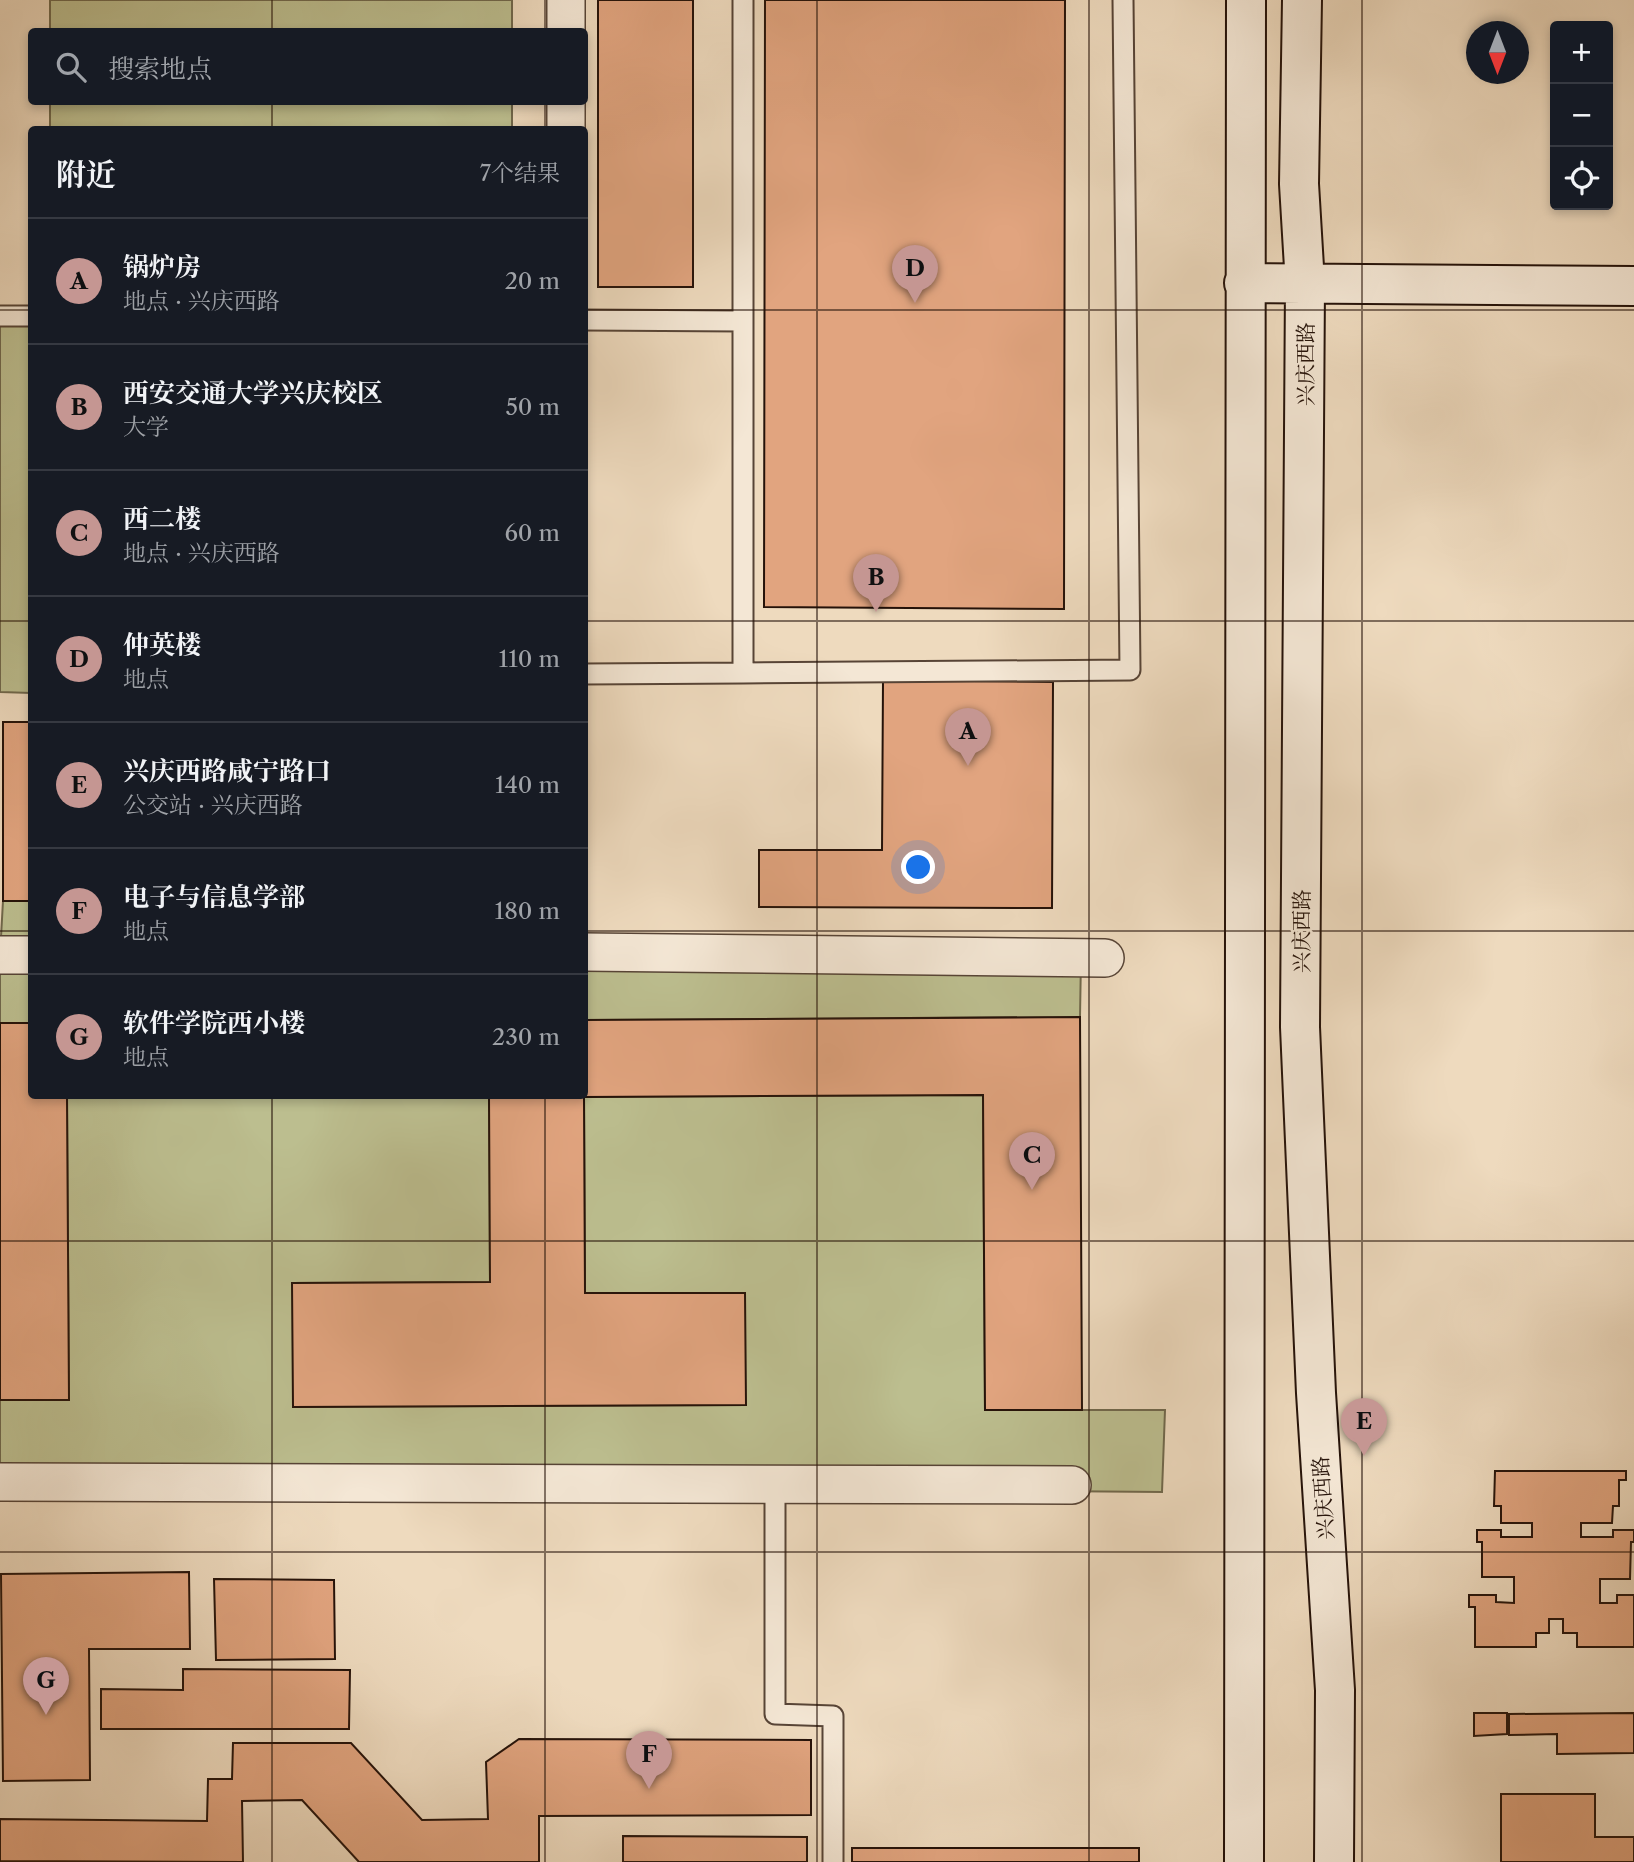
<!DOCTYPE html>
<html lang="zh">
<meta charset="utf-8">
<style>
:root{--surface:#171b24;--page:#20242c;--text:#f1f3f6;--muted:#9ea1a6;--line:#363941;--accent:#c59692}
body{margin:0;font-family:"Libre Caslon Text","Noto Serif SC",serif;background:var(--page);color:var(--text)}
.controls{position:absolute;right:21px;top:21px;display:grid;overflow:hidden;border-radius:7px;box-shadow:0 4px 10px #0003}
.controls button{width:63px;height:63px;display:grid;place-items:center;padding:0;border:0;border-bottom:2px solid var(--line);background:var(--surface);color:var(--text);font:35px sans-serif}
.compass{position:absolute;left:1466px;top:21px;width:63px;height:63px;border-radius:50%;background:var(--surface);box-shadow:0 4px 10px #0003;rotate:180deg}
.you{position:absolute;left:919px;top:868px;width:24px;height:24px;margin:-18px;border:5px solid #fff;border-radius:50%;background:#1a73e8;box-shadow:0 0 0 10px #1a73e833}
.badge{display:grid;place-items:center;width:46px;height:46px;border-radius:50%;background:var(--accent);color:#111;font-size:23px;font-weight:700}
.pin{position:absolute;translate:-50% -58px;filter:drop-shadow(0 2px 4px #0008)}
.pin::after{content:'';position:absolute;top:37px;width:24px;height:21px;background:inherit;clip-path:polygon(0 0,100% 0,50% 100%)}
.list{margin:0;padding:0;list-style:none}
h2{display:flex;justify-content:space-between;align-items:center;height:91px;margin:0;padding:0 28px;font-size:30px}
h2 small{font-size:23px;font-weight:400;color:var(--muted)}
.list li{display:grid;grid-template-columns:46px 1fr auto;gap:21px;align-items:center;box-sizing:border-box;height:126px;padding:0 28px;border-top:2px solid var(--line)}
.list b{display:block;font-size:26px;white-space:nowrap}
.list p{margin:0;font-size:23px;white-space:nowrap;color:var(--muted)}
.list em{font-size:23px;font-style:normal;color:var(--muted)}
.icon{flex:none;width:38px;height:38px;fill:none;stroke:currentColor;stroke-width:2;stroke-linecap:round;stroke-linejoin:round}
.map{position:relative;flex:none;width:1634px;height:1862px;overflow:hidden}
.search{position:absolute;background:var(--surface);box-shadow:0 4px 10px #0003;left:28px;top:28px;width:560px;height:77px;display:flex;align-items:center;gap:18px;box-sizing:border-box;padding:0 24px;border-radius:7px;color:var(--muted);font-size:26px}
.panel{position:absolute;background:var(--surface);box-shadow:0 4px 10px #0003;left:28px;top:126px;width:560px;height:973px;border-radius:7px}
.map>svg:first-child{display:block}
.green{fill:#bcbe8f;stroke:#70684c;stroke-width:2}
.building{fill:#e1a47f;stroke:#251209;stroke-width:2}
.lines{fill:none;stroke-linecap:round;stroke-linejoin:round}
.lane-casing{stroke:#574436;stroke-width:23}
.street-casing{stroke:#574436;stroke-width:40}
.secondary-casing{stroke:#251209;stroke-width:42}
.lane{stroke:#f4e7d5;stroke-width:19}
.street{stroke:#f4e7d5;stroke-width:37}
.secondary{stroke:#f4e7d5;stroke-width:38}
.grid{fill:none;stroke:#251209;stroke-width:2;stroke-opacity:0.55}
.labels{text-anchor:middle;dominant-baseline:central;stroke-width:5;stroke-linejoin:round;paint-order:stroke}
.street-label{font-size:21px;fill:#251209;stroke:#f4e7d5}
</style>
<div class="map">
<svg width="1634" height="1862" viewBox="0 0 1634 1862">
<rect width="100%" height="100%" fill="#eedabe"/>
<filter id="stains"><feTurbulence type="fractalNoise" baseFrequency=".00286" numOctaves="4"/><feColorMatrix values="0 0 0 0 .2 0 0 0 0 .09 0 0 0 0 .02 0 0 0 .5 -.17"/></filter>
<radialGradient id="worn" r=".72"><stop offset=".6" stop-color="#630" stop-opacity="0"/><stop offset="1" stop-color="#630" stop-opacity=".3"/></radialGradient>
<path class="green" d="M50,0H512V31H50Z
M50,102H512V129H50Z
M0,325H31V693L0,692Z
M3,901H31V1023H0V955Z
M584,956L1081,957L1080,1017L585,1020Z
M983,1095L985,1410H1165L1162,1492L0,1482V1400L69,1399L67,1098L489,1096L490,1282L293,1283V1407L745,1405V1293H585L584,1097Z"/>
<path class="building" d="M598,0H693V287H598Z
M765,0H1065L1064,609L764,607Z
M883,680L1053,682L1052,908L759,907V850H882Z
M3,722H32V901H3Z
M1080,1017L1082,1410H985L983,1095L584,1097L585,1293H745L746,1405L293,1407L292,1283L490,1282L489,1096L67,1098L69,1400H0V1023H32V1096H584V1020Z
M1495,1471H1626V1480H1619V1506H1613L1612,1523H1581V1537H1613V1530H1634V1542H1631L1630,1579H1600V1603H1617V1595H1634V1647H1577V1633H1563V1619H1549V1633H1536V1647H1475V1607H1469V1595H1496V1602L1514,1603V1577H1482V1542H1477V1530H1501V1537H1532V1523H1501V1506H1494Z
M189,1572L190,1649H89L90,1780L3,1781L1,1574Z
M214,1579L334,1580L335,1659L216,1660Z
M183,1669L350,1670L349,1729H101V1689L183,1690Z
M1474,1713H1507V1734L1474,1736Z
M1634,1713V1753L1557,1754V1734L1509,1735V1714Z
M519,1739L811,1740V1815L539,1816V1862H359L302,1800L242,1801L243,1862L0,1861V1819L207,1821L208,1779H232L233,1743H351L422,1820L488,1819L486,1762Z
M1501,1794H1595V1837H1634V1862H1501Z
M623,1836L807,1837V1862H623Z
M852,1848H1139V1862H852Z"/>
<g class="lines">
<defs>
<path id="lane" d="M0,316H32
M584,320L741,321
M743,673L1130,670L1123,0
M584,674L743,673V0
M775,1483V1714L833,1716V1862"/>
<path id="street" d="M566,32V0
M566,130V102
M584,952L1105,958
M0,955H32
M0,1482L1072,1485"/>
<path id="secondary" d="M1302,0L1299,184L1305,284L1300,1027L1316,1393L1335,1690L1334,1862
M1244,283L1634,286
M1244,1862L1246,0"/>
</defs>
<use href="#lane" class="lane-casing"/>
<use href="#street" class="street-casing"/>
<use href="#secondary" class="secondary-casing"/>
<use href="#lane" class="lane"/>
<use href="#street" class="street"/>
<use href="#secondary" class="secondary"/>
</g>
<path class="grid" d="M272,0V32M545,0V32M817,0V1862M1089,0V1862M1362,0V1862M272,102V130M545,102V130M0,310H32M584,310H1634M0,621H32M584,621H1634M0,931H32M584,931H1634M272,1096V1862M545,1096V1862M0,1241H1634M0,1552H1634"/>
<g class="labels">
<g class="street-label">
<text transform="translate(1305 364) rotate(-90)">兴庆西路</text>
<text transform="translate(1301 931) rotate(-90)">兴庆西路</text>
<text transform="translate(1323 1498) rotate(-94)">兴庆西路</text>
</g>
</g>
<rect width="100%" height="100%" filter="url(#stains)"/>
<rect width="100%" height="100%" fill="url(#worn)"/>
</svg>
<div class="controls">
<button>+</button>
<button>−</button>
<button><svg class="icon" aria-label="locate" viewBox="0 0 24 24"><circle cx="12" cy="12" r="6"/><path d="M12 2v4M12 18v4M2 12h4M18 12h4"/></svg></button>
</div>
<svg class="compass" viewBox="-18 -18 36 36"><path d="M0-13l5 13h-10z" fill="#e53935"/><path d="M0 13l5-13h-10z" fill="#9ea1a6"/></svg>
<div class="you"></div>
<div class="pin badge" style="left:968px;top:766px">A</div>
<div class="pin badge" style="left:876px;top:612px">B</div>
<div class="pin badge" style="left:1032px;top:1190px">C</div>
<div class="pin badge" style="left:915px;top:303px">D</div>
<div class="pin badge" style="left:1364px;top:1456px">E</div>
<div class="pin badge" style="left:649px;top:1789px">F</div>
<div class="pin badge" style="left:46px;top:1715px">G</div>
<div class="search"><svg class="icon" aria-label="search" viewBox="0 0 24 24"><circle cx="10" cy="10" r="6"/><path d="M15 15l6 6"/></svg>搜索地点</div>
<section class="panel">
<h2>附近<small>7个结果</small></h2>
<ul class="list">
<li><span class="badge">A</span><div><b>锅炉房</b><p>地点 · 兴庆西路</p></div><em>20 m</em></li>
<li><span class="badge">B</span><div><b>西安交通大学兴庆校区</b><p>大学</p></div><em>50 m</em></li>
<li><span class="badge">C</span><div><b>西二楼</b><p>地点 · 兴庆西路</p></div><em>60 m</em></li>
<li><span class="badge">D</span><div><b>仲英楼</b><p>地点</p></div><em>110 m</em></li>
<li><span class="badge">E</span><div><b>兴庆西路咸宁路口</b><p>公交站 · 兴庆西路</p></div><em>140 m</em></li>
<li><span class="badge">F</span><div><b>电子与信息学部</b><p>地点</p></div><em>180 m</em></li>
<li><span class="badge">G</span><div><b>软件学院西小楼</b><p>地点</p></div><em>230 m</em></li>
</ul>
</section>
</div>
